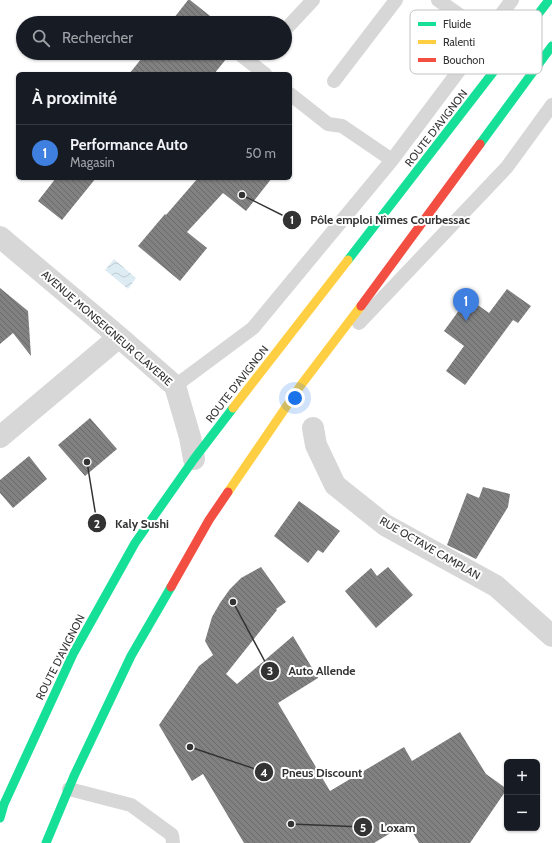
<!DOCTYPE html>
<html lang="fr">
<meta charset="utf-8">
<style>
:root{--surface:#171b24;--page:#20242c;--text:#f1f3f6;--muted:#9ea1a6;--line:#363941;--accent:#7a7a7a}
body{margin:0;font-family:Cabin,sans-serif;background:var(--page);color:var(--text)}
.controls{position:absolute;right:12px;bottom:12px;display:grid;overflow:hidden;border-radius:6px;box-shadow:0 1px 3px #0004}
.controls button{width:36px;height:36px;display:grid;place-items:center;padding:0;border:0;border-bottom:1px solid var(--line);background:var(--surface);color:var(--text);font:20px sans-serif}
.you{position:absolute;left:295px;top:398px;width:14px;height:14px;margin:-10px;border:3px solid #fff;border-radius:50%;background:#1a73e8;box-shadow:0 0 0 6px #1a73e833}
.badge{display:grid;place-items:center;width:26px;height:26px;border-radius:50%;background:var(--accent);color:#fff;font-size:13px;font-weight:700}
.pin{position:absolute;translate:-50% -33px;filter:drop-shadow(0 1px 2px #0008)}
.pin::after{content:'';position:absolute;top:21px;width:14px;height:12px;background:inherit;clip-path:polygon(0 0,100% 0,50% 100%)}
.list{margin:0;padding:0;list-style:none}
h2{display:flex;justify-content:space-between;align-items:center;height:52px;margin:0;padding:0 16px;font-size:17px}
h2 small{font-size:13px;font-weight:400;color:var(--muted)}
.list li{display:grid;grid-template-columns:26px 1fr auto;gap:12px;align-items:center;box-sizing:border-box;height:56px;padding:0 16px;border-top:1px solid var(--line)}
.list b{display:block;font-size:15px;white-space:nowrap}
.list p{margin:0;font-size:13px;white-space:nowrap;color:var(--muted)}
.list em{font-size:13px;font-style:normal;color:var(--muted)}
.icon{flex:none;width:22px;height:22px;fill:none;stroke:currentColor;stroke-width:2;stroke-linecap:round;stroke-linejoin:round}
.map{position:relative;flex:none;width:552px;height:843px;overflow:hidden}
.search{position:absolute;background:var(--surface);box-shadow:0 1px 3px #0004;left:16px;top:16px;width:276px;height:44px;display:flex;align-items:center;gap:10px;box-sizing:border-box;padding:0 14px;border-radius:22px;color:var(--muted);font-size:15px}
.panel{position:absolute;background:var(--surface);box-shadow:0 1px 3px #0004;left:16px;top:72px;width:276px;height:108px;border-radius:6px}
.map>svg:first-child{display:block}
.water{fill:url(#water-waves)}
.building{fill:url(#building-back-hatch)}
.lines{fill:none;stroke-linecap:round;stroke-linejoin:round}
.lane{stroke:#d7d7d7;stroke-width:14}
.street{stroke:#d7d7d7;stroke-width:22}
.fast{stroke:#16e098;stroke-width:9}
.slow{stroke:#ffcf43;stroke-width:9}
.jam{stroke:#f24e42;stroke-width:9}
.labels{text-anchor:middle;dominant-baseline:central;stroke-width:4;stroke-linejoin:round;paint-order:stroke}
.street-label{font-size:11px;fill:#333;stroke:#fff}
.key{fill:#fff;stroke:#c2c2c2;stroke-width:1}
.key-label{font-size:11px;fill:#333}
.leader{fill:none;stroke:#333;stroke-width:1.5}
.callout-dot{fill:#333;stroke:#fff;stroke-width:1.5}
.mark-label{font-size:12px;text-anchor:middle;font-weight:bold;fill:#fff}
.callout-label{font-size:12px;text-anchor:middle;font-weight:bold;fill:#333;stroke:#fff;stroke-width:4;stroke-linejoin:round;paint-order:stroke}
</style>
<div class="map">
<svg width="552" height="843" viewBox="0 0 552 843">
<defs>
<pattern id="water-waves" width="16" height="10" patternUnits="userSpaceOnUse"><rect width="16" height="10" fill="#ddebf3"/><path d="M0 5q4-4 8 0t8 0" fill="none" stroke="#becad1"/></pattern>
<pattern id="building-back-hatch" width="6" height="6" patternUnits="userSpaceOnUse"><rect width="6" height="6" fill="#818181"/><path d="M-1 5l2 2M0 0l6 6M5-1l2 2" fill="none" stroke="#6a6a6a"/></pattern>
</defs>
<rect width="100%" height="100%" fill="#fff"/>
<path class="water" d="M114,259L136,278L128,289L105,270Z"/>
<path class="building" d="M188,0H190L219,23H170Z
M146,53H231L214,74H129Z
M56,178H96L62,220L38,201Z
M198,178H272L246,211L223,193L187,232L207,248L180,281L138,246L165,214L166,215Z
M0,288L28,311L31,356L13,333L0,344Z
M507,289L531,306L518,323L513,320L465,385L446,371L464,346L444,331L468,298L489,313Z
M90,418L117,449L85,476L58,445Z
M29,456L47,479L13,508L0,493V480Z
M483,487L510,494L508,507L476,559L447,545L467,493L479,498Z
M299,501L340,531L323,553L318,550L308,563L274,536Z
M261,567L286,602L276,609L277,610L226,674L237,684L293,636L318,678L278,703L330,791L404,747L412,761L460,732L486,774L507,789L470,843H419L407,823L374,843H244L203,774L192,781L159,725L199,666L213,655L205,641L212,617L220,603L230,589L241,578Z
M388,567L413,595L376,628L345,591L371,568L377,576Z"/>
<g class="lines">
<path class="lane" d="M438,0L487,34
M285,30L313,0
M242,56L265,74
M334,81L396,0
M290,94L328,124L342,126L392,160
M359,323L507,167L552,105
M175,386L253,328L392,160L512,0
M69,789L131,805L172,835L173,843"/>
<path class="street" d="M0,237L119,337L175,386L190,437L194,459
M313,428L316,445L335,485L385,525L496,586L552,636
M0,437L119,337"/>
<path class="fast" d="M480,144L552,46
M348,260L549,0
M0,818L4,804L73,654L135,543L194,459L233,408
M46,843L74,776L131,656L171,587"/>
<path class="slow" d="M233,408L348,260
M228,492L301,385L361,306"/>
<path class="jam" d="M361,306L480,144
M171,587L209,520L228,492"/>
</g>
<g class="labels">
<g class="street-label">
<text transform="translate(436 128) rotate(-52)">ROUTE D'AVIGNON</text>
<text transform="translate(107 328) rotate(41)">AVENUE MONSEIGNEUR CLAVERIE</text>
<text transform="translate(237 384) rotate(-52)">ROUTE D'AVIGNON</text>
<text transform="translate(430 548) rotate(30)">RUE OCTAVE CAMPLAN</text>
<text transform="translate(60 657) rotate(-63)">ROUTE D'AVIGNON</text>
</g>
</g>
<rect x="410" y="10" width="132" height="64" rx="6" class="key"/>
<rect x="418" y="22" width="18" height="4" fill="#16e098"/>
<rect x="418" y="40" width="18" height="4" fill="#ffcf43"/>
<rect x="418" y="58" width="18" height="4" fill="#f24e42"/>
<g class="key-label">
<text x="443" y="28">Fluide</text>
<text x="443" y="46">Ralenti</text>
<text x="443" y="64">Bouchon</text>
</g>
<path class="leader" d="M242 195L292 220M87 462L97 523M233 602L270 671M190 747L264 772M291 824L363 827"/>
<g class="callout-dot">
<circle cx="242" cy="195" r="4"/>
<circle cx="87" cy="462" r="4"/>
<circle cx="233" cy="602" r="4"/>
<circle cx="190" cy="747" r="4"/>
<circle cx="291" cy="824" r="4"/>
<circle cx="292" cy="220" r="10"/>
<circle cx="97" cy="523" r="10"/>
<circle cx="270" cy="671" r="10"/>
<circle cx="264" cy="772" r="10"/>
<circle cx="363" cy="827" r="10"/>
</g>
<g class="mark-label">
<text x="292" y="224">1</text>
<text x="97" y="528">2</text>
<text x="270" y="675">3</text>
<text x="264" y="777">4</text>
<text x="363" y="832">5</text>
</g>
<g class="callout-label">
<text x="390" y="224">Pôle emploi Nîmes Courbessac</text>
<text x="142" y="528">Kaly Sushi</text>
<text x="322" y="675">Auto Allende</text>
<text x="322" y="777">Pneus Discount</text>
<text x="398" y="832">Loxam</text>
</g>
</svg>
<div class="controls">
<button>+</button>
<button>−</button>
</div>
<div class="you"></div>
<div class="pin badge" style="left:466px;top:321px;background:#3f7fe0">1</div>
<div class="search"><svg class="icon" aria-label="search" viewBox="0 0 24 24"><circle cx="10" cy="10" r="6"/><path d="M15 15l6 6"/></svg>Rechercher</div>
<section class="panel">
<h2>À proximité<small></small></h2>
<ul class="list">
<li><span class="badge" style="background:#3f7fe0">1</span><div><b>Performance Auto</b><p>Magasin</p></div><em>50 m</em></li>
</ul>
</section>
</div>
